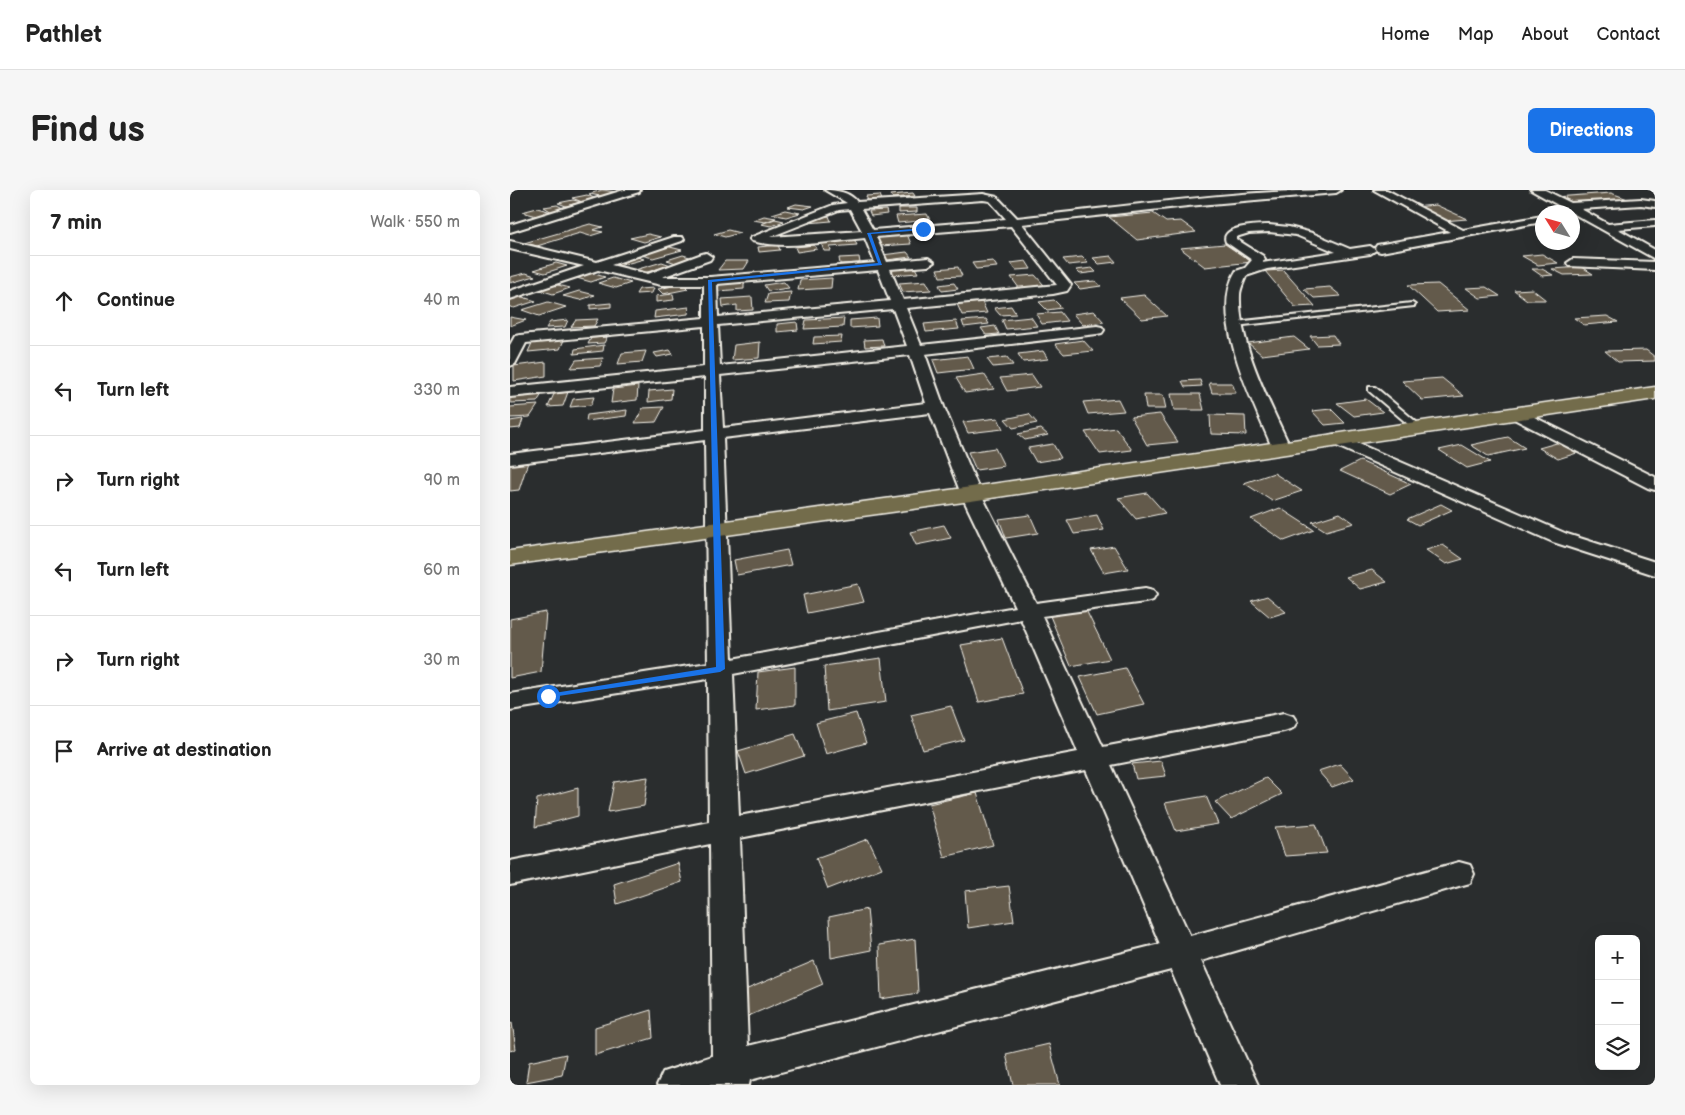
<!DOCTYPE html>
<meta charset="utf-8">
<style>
:root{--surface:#fff;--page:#f6f6f6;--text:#222;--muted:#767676;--line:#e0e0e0;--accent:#1a73e8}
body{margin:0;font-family:"Balsamiq Sans",sans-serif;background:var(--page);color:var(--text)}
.controls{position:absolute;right:15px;bottom:15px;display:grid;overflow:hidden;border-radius:8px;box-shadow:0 5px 20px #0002}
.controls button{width:45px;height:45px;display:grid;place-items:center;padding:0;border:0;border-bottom:1px solid var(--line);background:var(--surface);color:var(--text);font:25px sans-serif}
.compass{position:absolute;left:1025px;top:15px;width:45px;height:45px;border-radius:50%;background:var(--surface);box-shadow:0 5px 20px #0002;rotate:307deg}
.stop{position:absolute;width:15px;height:15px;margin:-11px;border:4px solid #1a73e8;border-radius:50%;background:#fff}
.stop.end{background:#1a73e8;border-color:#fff;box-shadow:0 1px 5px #0008}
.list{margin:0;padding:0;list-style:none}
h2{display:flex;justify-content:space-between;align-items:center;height:65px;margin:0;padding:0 20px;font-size:21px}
h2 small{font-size:16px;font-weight:400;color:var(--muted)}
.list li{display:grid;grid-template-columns:32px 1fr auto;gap:15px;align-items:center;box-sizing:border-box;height:90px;padding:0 20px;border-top:1px solid var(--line)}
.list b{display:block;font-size:19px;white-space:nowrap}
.list em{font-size:16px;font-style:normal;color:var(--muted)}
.icon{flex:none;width:28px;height:28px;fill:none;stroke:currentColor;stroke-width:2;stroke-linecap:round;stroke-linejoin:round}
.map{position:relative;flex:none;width:1145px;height:895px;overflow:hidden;border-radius:8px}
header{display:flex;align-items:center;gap:30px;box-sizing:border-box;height:70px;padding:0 25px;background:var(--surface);border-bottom:1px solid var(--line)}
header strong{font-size:24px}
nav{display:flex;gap:28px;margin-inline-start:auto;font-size:18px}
.intro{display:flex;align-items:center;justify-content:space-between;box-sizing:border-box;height:120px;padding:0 30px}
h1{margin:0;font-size:35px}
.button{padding:12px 22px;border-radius:8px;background:var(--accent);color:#fff;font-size:18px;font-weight:700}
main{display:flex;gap:30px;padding:0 30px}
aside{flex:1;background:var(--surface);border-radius:8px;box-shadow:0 5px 20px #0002}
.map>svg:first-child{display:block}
.building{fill:#645a4c;stroke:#f4f1e8}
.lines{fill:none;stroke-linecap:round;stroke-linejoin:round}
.lane-casing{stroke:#f4f1e8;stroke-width:4}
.street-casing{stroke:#f4f1e8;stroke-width:4}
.highway-casing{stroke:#f4f1e8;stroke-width:3}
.lane{fill:#2a2d2e;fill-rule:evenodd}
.street{fill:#2a2d2e;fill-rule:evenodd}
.highway{fill:#736c4b;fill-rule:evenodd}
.route{fill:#1a73e8}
</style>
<header>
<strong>Pathlet</strong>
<nav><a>Home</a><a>Map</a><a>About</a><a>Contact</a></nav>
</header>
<div class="intro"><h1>Find us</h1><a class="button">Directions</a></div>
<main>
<aside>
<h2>7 min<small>Walk · 550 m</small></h2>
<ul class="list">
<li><svg class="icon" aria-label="ahead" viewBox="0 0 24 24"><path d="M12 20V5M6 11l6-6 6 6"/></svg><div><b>Continue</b></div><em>40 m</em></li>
<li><svg class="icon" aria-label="left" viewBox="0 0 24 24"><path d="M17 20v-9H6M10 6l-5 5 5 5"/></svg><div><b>Turn left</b></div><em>330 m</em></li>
<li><svg class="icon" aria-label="right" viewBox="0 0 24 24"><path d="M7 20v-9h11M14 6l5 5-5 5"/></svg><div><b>Turn right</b></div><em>90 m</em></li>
<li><svg class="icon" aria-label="left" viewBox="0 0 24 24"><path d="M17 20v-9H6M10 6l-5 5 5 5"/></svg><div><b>Turn left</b></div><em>60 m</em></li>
<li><svg class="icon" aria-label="right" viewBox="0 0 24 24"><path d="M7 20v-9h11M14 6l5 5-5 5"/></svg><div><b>Turn right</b></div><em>30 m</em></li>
<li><svg class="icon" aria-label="arrive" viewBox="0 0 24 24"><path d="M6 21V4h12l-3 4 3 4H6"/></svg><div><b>Arrive at destination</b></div></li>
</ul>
</aside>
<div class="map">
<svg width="1145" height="895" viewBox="0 0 1145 895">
<rect width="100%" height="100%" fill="#2a2d2e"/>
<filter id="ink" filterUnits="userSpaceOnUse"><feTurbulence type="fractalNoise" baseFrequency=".02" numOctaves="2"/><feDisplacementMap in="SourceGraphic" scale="10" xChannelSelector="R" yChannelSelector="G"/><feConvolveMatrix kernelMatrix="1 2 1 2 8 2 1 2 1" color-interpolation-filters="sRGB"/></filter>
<g filter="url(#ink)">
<path class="building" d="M92,0L109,2L96,7L79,4Z
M403,3L405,6L383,8L381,5Z
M1101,3L1118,9L1061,14L1045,7Z
M77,5L87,9L72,12L62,8Z
M370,5L372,10L358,11L356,6Z
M63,10L72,12L56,16L48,13Z
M286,14L303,16L294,19L278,17Z
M47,15L55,19L42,22L34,17Z
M926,15L957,29L933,31L903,17Z
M27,18L42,22L27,26L12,22Z
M389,18H407V22L389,23Z
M275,20L290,23L276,27L262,24Z
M376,20L377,24L361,26L359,21Z
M643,23L656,32L671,31L686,42L627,50L599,27Z
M417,24L420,30L388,33L386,26Z
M254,26L266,28L255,32L243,30Z
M319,26L321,31L298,33L296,29Z
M265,29L274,31L261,36L251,34Z
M80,34L93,37L83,40L93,42L80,46L70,43L27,56L14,53Z
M218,40L230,43L215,47L204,44Z
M138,44L151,47L134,52L120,48Z
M397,44L401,54L370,56L367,46Z
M343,47L347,55L320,57L321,61H314L310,50Z
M715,54L742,72L695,77L670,58Z
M268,55L270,60L249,62L248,57Z
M304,55L307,59L287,62L285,57Z
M156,56L172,60L143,68L127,64Z
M397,62L401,67L377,70L372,65Z
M1032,64L1048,73L1028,75L1012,66Z
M173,65L183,68L166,73L157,70Z
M124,66L134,69L108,76L98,74Z
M601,66L606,72L589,74L583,68Z
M349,67L350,73L330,74L329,68Z
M572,67L578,73L558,75L553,69Z
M215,71H239L234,79L208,80Z
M483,71L487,77L466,79L462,73Z
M516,71L521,79L506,80L501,73Z
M152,72L161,75L134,83L125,80Z
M46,73L57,76L35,83L24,80Z
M404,76L408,83L382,85L379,78Z
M448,77L452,86L430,87L427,79Z
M1072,77L1083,84L1054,85L1042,79Z
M582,78L586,82L570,84L566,80Z
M1022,79H1032L1043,85L1032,86Z
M773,80L805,116L785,117L755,81Z
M77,82L95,87L81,92L63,87Z
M16,83L25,86L0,93V87Z
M525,85L534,95L509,98L501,87Z
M103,88L121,93L106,98L88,93Z
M322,88L321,98L288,100L290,90Z
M416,91L421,100L393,102L389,93Z
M585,91L591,96L570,99L564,93Z
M234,92V99L208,101L209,94Z
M274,92L279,98L258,101L254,95Z
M444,93L448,99L432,101L429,95Z
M44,94L60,98L43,104L27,99Z
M173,94L178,99L153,104L148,99Z
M928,94L960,120L927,122L898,95Z
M820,97L831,106L804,108L794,99Z
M976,97L990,106L970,108L956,98Z
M144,98L142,103L126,104L129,99Z
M1022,99L1036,110H1017L1004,100Z
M69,101L85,105L70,110L53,106Z
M281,102L279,112L255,113L258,104Z
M163,104L164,110L146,112V106Z
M634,105L657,126L632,129L610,108Z
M9,106L26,111L4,118L0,117V108Z
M242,107L243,120L227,121V115L213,117L212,109Z
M544,110L552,118L537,120L529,112Z
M38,112L56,117L29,126L12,120Z
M472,112L477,123L452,125L447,114Z
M101,113V117L80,119V115Z
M501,116L506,124L490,125L484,118Z
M179,117L178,124L144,128L145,121Z
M584,121L594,132L573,135L563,124Z
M550,122L557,131L532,134L526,124Z
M1097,126L1108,132L1074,135L1064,128Z
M0,127L16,130L0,136Z
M521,127L527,136L496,139L492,130Z
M334,128L333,137L294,139L296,130Z
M367,128L368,136L340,138V130Z
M88,129L84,136L61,137L66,130Z
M476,129L479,134L454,137L452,131Z
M58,130L55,137L36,138L40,132Z
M446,131L449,139L416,142L414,134Z
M287,132L288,140L267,142V134Z
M485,136L489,144L476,145L471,138Z
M823,145L829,154L807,155L800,146Z
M332,146L331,152L303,154L304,147Z
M97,147L94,153L78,154L81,148Z
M784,147L799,159L752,165L738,153Z
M372,149L374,156L355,157L354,150Z
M54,150L50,159L18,162L22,153Z
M573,150L583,161L554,164L545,154Z
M250,152L249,168L222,170L224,155Z
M94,155L93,161L64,164L65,159Z
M160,160L163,164L147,167L144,163Z
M1136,160L1145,167V171L1108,172L1095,161Z
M136,161L132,172L108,174L112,163Z
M533,161L538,169L513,172L508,164Z
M458,166L464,179L428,183L423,170Z
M497,167L503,175L483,177L477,169Z
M93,168L90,176L61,178L66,170Z
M36,172V186L4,191V176Z
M474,184L484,199L455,203L446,188Z
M522,185L530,197L497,201L490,188Z
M932,188L954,206L912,210L892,191Z
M690,190L692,196L675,197L672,191Z
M699,193H722L726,203H702Z
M128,196L127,210L101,213L103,199Z
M162,199L161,209L138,212L139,201Z
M58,202L53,216L38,217L44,204Z
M32,204L27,212L0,213V206Z
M661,204H690L694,220H664Z
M634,205H653L656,219H636Z
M84,207L81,215L60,217L63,209Z
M608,209L614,221L578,224L573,212Z
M856,209L873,222L844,226L827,213Z
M28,215L20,227L0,228V217Z
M154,217L146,232L125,233L133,218Z
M821,219L835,233L815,235L802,221Z
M117,220L116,226L76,231L77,225Z
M519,224L527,233L503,238L495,229Z
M650,224L668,252L637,255L621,227Z
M700,225L735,226L736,245L701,244Z
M488,228L493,239L458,243L453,232Z
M13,229L10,238L0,239V231Z
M606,238L622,260L590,264L575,242Z
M531,239L538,245L515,250L508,244Z
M998,247L1015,258L978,266L961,255Z
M1050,252L1070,262L1048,269L1029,258Z
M543,254L551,268L526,272L518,258Z
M952,255L980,272L957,278L929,260Z
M485,258L494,276L466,280L458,262Z
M850,271L901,294L880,304L830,281Z
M18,272L9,300L0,301V275Z
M764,283L792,301L762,311L734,293Z
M637,303L655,323L626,329L608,308Z
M931,314L942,320L908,335L897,329Z
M770,318L804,340L774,351L741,329Z
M830,323L844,333L816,341L802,332Z
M520,325L528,343L496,348L489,329Z
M587,325L594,340L564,344L557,330Z
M434,335L441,348L406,355L400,342Z
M933,355L953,369L936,374L916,360Z
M604,356L618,379L594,383L581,360Z
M277,360L281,375L227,385L224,370Z
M862,380L877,392L850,399L836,387Z
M348,394L354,412L297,423L293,405Z
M757,406L776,422L760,427L741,411Z
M576,420L600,469L561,476L540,426Z
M36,422L31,482L0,488V429Z
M492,448L513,504L469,512L451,455Z
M371,468L376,512L317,521L314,476Z
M285,477V515L246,520L248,482Z
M615,478L634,514L587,524L570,487Z
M441,516L454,550L413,560L401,525Z
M346,523L356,553L316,564L306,533Z
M285,544L294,566L236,584L228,561Z
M651,571L656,586L626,589L622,574Z
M830,574L844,589L822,597L808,581Z
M138,587L134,616L98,622L104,592Z
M756,588L772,604L721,629L705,612Z
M68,598V626L25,637L27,609Z
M467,603L483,655L434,667L419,614Z
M696,606L708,634L666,641L655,613Z
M806,634L817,663L775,666L765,637Z
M358,649L372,678L318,699L306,668Z
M168,673L172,692L107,714L104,694Z
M499,696L504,731L458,738L455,701Z
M357,719L361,760L321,768L319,727Z
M405,749L408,803L371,809L369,755Z
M304,771L313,794L236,827L228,803Z
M141,820L143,848L85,865V837Z
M2,833L6,859L0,861V834Z
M539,854L550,895H503L496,864Z
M56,864L52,885L16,892L19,872Z"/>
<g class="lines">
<defs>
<path id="lane" d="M902,113L905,115L904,116L725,136L722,134L725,132Z
M859,197H865L911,236V240H905L859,201Z"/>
<path id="street" d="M114,0H130L129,2L0,42V35Z
M315,0C326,0 340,2 347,12L473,4L487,7L507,28C614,17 723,0 831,0L826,3L678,16L512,34L561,95L557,101L543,104L396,118L411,155L587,136L592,137L594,140L592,143L587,144L415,164L434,217L471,304L526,413L635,398L643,400L646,405L643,410L635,412L532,426L593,557L774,523L783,526L787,532L783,538L774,541L601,575L680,746L949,672L960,675L964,684L960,693L949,696L691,771L748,895H710L661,780L240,890L239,895H147L153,882L202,866L200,654L0,695V671L199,632L198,489L0,520V504L198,473L195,250L0,274V264L195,240V187L0,207V197L194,177V136L16,153L5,174L0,176V155L5,146L10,145L194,128V95H151L88,80L0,109V101L74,76L0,59V51L87,72L164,47H172L174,49L172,51L101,75L138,84L192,64L196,63L202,67L200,70L152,87H200L365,73L355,48C320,51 275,60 242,51L240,49L242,47L323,15L337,13ZM473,10L480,11L496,29L363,40L351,19ZM340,19L352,41L260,47L329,20ZM501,36L547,95L393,110L380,79L418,76L424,72L418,68L377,72L366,47ZM368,80L380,111L208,127L207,94ZM383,119L397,156L210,176L208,135ZM400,165L416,213L213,238L210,185ZM420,223L451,304L505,417L222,469L213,248ZM511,429L568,562L229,626L223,484ZM576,580L650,754L238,856L230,648Z
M864,0H877L953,40L1032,26V32L871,62L867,61L865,58L867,55L940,42Z
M1021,0H1035L1061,13L1131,9L1145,11V17L1131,15L1071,19L1098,34L1145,30V36L1108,39L1145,60V69Z
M759,35L779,37L802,43L840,59L860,56L866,60L860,64L757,79L736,86C734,92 730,99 730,105C728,154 760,213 780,257L777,261L771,262L765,261L762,257C744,214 698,125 726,81L735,78L742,70L716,52C709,36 748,35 759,35ZM759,42L786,45L826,62L752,73L755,69L753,66L726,49V47L739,43Z
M1063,69L1145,72V80L1059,76L1057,73Z
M1010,220L1145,287V300L1138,298L1004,229L1002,225L1004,221Z
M826,244L1057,344L1145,372V385L1043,352L820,253L817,249L820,245Z"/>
<path id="highway" d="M1145,197V209L461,311L0,375V361L461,297Z"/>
</defs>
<use href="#lane" class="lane-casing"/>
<use href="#street" class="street-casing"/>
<use href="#highway" class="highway-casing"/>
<use href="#lane" class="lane"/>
<use href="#street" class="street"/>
<use href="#highway" class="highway"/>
</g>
</g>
<path class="route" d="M413,38L415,40L361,44L372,75L202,92L215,479L210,482L35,508V504H38L206,477L198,90L368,73L357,43Z"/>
</svg>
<div class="controls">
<button>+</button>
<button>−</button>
<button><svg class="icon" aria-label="layers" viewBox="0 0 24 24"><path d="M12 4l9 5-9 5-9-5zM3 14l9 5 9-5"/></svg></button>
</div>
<svg class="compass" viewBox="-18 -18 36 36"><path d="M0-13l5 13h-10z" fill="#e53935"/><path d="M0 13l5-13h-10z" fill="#767676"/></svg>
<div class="stop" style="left:38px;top:506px"></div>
<div class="stop end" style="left:413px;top:39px"></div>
</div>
</main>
